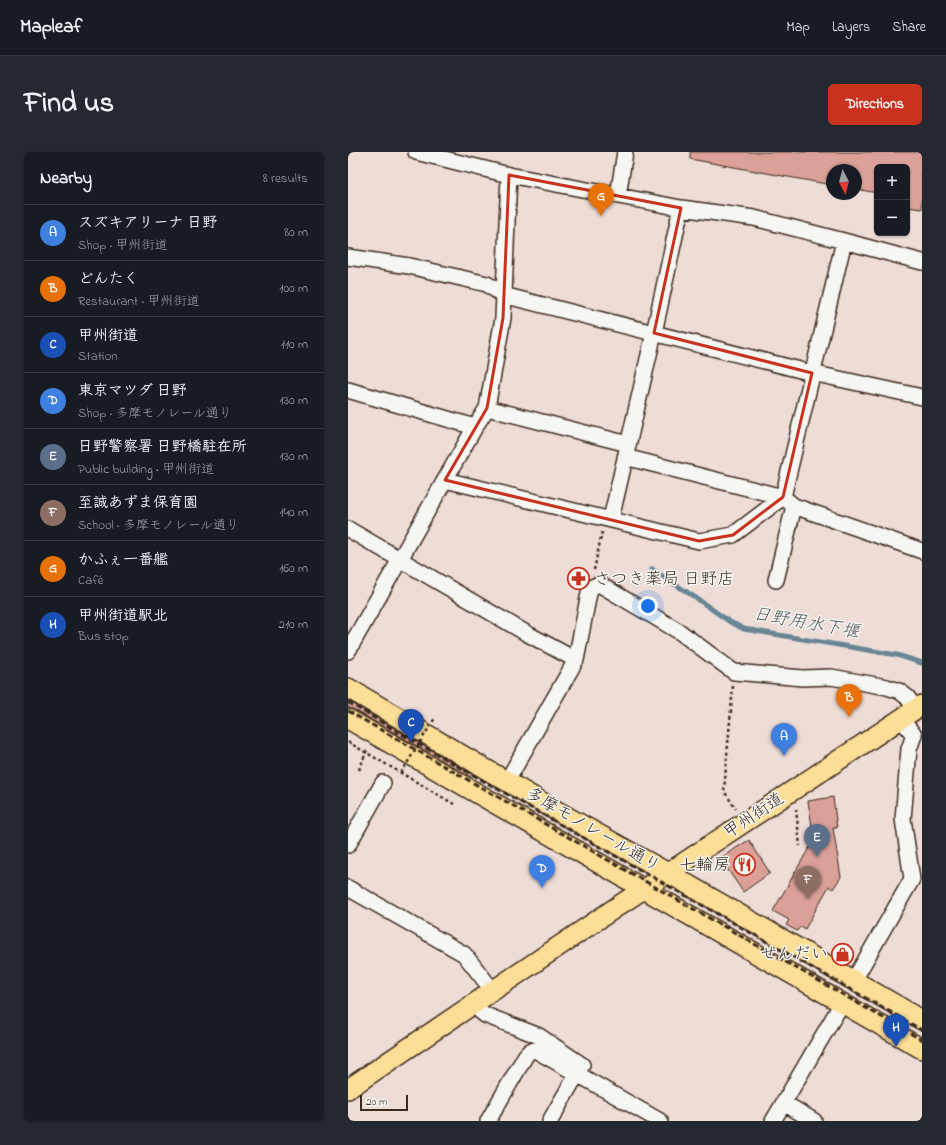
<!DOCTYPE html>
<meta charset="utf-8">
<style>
:root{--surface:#171b24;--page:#242831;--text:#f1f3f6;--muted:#9ea1a6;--line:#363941;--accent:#c8321e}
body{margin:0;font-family:"Indie Flower","Klee One",sans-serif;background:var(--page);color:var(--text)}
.controls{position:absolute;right:12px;top:12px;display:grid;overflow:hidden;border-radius:6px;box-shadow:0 1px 3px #0004}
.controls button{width:36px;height:36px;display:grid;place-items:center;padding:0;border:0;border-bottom:1px solid var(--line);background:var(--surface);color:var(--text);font:20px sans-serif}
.compass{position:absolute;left:478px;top:12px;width:36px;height:36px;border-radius:50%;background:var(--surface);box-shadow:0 1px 3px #0004;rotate:173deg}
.scale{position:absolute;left:12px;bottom:10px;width:48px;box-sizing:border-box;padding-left:4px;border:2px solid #3b2a1e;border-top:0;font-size:11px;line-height:14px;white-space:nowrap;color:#3b2a1e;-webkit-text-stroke:3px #f6f6f2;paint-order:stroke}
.you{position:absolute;left:300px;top:454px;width:14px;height:14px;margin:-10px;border:3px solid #fff;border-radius:50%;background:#1a73e8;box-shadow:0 0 0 6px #1a73e833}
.badge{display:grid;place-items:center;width:26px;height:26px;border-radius:50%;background:var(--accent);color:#fff;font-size:13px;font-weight:700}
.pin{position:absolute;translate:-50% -33px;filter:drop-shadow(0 1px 2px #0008)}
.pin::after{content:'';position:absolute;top:21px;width:14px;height:12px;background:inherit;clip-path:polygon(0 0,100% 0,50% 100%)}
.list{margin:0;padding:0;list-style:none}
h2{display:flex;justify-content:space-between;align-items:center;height:52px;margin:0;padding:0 16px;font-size:17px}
h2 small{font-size:13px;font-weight:400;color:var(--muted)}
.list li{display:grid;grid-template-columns:26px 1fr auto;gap:12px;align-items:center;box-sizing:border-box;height:56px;padding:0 16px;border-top:1px solid var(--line)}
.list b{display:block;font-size:15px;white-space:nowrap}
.list p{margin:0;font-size:13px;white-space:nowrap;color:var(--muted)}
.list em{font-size:13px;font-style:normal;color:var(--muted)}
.map{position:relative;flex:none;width:574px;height:969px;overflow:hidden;border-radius:6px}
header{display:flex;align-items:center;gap:24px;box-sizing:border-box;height:56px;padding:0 20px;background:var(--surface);border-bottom:1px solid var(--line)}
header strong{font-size:19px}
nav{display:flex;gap:22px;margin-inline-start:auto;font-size:14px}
.intro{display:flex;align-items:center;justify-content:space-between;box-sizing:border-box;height:96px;padding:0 24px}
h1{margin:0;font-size:28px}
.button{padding:10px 18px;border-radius:6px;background:var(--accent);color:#fff;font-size:14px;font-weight:700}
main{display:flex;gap:24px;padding:0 24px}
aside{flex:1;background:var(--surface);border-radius:6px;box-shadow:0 1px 3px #0004}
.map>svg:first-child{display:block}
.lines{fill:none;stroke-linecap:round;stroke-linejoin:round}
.stream{stroke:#678594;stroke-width:5}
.building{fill:#dba198;stroke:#3b2a1e}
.minor-casing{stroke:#3b2a1e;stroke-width:18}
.major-casing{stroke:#3b2a1e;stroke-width:22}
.path{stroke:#3b2a1e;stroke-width:2.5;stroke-dasharray:3 3;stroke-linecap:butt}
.minor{stroke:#f6f6f2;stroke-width:15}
.major{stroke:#fcde96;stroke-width:19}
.rail{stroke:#3b2a1e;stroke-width:3;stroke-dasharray:6 3;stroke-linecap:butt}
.path-bridge{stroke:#3b2a1e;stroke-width:2.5;stroke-dasharray:3 3;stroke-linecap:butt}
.marked{fill:none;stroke:#c8321e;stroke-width:3;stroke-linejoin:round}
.labels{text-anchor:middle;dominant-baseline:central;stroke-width:3;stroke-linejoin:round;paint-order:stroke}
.poi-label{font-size:17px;fill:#3b2a1e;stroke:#f6f6f2;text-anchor:end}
.street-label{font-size:17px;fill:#3b2a1e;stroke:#f6f6f2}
.water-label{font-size:18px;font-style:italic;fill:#515759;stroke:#f6f6f2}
</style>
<header>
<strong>Mapleaf</strong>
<nav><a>Map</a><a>Layers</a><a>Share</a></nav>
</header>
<div class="intro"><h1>Find us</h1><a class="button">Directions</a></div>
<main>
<aside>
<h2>Nearby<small>8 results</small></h2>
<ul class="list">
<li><span class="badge" style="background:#3f7fe0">A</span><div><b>スズキアリーナ 日野</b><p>Shop · 甲州街道</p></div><em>80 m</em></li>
<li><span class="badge" style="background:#e8710a">B</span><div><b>どんたく</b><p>Restaurant · 甲州街道</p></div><em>100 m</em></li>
<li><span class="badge" style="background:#1a4fb4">C</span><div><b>甲州街道</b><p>Station</p></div><em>110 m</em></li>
<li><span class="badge" style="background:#3f7fe0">D</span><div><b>東京マツダ 日野</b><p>Shop · 多摩モノレール通り</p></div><em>130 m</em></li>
<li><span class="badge" style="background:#5c6f8a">E</span><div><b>日野警察署 日野橋駐在所</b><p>Public building · 甲州街道</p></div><em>130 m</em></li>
<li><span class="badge" style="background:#8d6e63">F</span><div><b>至誠あずま保育園</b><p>School · 多摩モノレール通り</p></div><em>140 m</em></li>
<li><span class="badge" style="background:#e8710a">G</span><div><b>かふぇ一番艦</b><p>Café</p></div><em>160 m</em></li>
<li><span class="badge" style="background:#1a4fb4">H</span><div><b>甲州街道駅北</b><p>Bus stop</p></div><em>210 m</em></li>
</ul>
</aside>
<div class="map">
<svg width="574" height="969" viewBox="0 0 574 969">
<rect width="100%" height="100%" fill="#eedcd7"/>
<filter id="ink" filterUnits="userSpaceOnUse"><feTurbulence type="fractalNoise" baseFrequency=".025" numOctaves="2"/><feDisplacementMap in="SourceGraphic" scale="8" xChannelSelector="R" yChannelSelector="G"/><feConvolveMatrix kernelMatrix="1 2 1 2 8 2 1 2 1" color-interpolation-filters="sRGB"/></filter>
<g filter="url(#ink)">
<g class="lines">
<path class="stream" d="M304,417L348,446L382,470L396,477L549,503L574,511"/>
</g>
<path class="building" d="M342,0H574V57L559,55V15H529V41L508,37V18H484V33L342,7Z
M0,549L124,622L122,625L5,557L0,556Z
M485,645L489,676H485L493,725L485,737L481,734L457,777L453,774L449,779L438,773L441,768L425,759L461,696H462V694L467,693L460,649Z
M401,688L422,721L395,740L372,706Z"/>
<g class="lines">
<defs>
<path id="minor" d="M68,0L161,23L333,56L406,66L496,89L574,110
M270,44L277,0
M0,105L61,114L139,132L155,143L464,221L574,245
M0,238L127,275
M139,256L280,292
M277,305L435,345L496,89
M97,328L351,389L385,383L435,345L446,354L574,399
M263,367L306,181L333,56
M0,377L178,481L228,508
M428,428L446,354
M0,499L127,275L139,256L155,166L161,23
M159,629L228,508L242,436L251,432L332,480L386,520L455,526L483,525L539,535L551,539L559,545L568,557
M0,693L35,631
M0,736L116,802L145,839
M506,828L564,727L555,667L561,597L566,583L553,567
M125,853L137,863L191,884L234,913L202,969
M436,951L466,969
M140,969L178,903L182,899L187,898L312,969
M425,969L494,851"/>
<path id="major" d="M0,536L209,659L320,721L574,868
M0,567L574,897
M0,937L273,752L574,553"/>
</defs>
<use href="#minor" class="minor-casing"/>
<use href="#major" class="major-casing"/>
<path class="path" d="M246,418L254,380
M385,534L376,639L388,657
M11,618L19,598
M448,657L452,694"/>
<use href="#minor" class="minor"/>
<use href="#major" class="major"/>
<path class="rail" d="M0,550L53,582L574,878
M0,559L574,888"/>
<path class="path-bridge" d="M0,590L106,652
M53,621L87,566"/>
</g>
</g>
<path class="marked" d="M161,23L333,56L306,181L464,221L435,345L385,383L351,389L97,328L139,256L155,166Z"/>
<defs>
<symbol id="pharmacy-ring" viewBox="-11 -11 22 22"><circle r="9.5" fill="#f6f6f2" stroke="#c8321e" stroke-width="1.5"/><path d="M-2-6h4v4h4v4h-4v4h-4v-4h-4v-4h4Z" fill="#c8321e"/></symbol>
<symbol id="restaurant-ring" viewBox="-11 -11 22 22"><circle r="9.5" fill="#f6f6f2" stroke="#c8321e" stroke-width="1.5"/><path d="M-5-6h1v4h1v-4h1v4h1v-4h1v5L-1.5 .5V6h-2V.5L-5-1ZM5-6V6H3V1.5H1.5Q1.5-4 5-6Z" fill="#c8321e"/></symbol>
<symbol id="shop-ring" viewBox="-11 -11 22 22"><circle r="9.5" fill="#f6f6f2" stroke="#c8321e" stroke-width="1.5"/><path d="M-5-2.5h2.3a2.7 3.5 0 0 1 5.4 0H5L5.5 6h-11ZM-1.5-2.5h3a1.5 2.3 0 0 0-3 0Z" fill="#c8321e"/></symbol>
</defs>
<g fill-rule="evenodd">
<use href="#pharmacy-ring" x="218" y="414" width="25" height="25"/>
<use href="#restaurant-ring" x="384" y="700" width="25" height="25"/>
<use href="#shop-ring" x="482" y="790" width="25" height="25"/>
</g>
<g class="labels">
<g class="poi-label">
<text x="246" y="427" text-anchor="start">さつき薬局 日野店</text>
<text x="382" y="713">七輪房</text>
<text x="480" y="802">せんだい</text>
</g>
<g class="street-label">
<text transform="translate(406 664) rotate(-34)">甲州街道</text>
<text transform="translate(245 678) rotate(30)">多摩モノレール通り</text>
</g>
<g class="water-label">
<text transform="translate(458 472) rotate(10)">日野用水下堰</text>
</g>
</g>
</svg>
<div class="controls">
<button>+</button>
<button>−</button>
</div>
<svg class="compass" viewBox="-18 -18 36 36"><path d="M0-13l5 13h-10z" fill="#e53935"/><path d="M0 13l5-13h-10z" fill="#9ea1a6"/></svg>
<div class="scale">20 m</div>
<div class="you"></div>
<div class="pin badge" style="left:436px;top:604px;background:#3f7fe0">A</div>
<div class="pin badge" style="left:501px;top:565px;background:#e8710a">B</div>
<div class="pin badge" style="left:63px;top:590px;background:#1a4fb4">C</div>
<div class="pin badge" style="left:194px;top:736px;background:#3f7fe0">D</div>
<div class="pin badge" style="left:469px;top:705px;background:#5c6f8a">E</div>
<div class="pin badge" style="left:460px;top:747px;background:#8d6e63">F</div>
<div class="pin badge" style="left:253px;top:64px;background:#e8710a">G</div>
<div class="pin badge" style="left:548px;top:895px;background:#1a4fb4">H</div>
</div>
</main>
